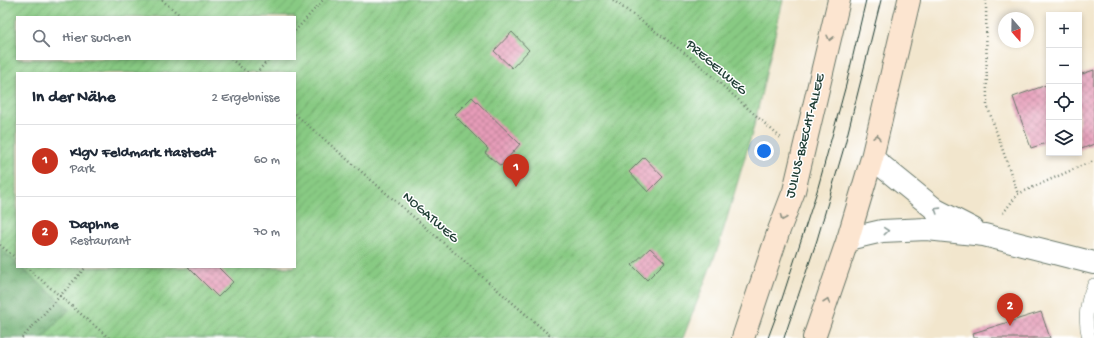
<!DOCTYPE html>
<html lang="de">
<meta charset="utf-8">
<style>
:root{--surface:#fff;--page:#f6f6f7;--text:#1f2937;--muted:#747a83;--line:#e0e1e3;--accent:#c8321e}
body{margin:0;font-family:"Gochi Hand",sans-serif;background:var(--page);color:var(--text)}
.controls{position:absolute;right:12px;top:12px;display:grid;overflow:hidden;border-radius:0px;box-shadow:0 2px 6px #0003}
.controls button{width:36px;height:36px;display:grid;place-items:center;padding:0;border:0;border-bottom:1px solid var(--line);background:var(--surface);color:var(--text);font:20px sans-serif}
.compass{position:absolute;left:998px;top:12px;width:36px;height:36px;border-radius:50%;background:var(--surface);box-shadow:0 2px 6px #0003;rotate:160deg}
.you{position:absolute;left:764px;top:151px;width:14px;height:14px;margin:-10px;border:3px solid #fff;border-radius:50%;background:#1a73e8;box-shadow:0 0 0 6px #1a73e833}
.badge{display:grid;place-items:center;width:26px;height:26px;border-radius:50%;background:var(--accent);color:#fff;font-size:13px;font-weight:700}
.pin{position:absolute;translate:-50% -33px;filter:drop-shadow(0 1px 2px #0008)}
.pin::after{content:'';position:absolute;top:21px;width:14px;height:12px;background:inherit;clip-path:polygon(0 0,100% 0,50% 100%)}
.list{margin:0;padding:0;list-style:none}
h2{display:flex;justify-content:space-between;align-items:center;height:52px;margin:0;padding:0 16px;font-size:17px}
h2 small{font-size:13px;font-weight:400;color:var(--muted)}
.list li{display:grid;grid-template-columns:26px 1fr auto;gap:12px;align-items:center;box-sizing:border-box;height:72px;padding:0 16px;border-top:1px solid var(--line)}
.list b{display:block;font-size:15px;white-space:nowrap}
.list p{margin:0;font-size:13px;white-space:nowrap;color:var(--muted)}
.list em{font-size:13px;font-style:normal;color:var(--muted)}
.icon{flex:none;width:22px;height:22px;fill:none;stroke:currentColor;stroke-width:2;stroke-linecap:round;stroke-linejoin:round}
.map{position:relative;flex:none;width:1094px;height:338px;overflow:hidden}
.search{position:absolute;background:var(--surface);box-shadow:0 2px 6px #0003;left:16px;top:16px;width:280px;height:44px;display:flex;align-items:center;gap:10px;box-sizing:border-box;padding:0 14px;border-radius:0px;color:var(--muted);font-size:15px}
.panel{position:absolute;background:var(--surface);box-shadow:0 2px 6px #0003;left:16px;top:72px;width:280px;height:196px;border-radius:0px}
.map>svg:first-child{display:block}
.forest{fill:url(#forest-crowns);stroke:#467652}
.garden{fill:url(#garden-furrows);stroke:#54845c;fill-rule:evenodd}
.building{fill:url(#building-cross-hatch)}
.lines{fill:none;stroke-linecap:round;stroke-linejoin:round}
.lane-casing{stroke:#69786a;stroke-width:14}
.street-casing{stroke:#69786a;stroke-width:24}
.secondary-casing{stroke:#69786a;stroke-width:24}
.path{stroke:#69786a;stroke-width:2.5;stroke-dasharray:1 3;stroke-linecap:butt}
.lane{stroke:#fff;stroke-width:13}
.street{stroke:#fff;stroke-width:22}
.secondary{stroke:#fce5d0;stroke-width:22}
.tram{stroke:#1f3d34;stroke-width:1}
.oneway{stroke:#8e9182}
.oneway2{stroke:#8f9e9a}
.labels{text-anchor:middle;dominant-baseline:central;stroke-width:3;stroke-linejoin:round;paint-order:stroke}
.street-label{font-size:14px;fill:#1f3d34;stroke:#fff}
</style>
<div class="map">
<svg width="1094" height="338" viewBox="0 0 1094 338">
<defs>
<pattern id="forest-crowns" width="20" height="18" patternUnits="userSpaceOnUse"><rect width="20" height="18" fill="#6eae71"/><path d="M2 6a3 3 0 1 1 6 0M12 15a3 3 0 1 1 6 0" fill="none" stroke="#5a8f5e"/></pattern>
<pattern id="garden-furrows" width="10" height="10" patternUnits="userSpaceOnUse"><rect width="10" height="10" fill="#88ca83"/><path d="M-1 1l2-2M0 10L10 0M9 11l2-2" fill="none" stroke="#6fa56c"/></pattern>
<pattern id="building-cross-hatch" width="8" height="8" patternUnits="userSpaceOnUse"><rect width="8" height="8" fill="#e69bb8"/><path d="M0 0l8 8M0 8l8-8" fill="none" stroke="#ba8096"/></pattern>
</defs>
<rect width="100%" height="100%" fill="#fff"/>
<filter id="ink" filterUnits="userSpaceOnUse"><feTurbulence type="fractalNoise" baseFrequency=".025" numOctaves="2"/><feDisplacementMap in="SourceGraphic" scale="8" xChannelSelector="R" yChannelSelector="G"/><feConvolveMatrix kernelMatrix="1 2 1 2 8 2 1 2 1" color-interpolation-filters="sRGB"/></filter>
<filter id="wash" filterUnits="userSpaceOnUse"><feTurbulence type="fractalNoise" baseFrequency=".012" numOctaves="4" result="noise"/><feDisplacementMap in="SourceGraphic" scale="16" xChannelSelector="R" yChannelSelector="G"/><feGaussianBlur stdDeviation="0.9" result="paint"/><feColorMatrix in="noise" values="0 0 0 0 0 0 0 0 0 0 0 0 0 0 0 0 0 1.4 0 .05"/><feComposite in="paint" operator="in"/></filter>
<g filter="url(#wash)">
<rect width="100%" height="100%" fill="#f2e6cd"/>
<path class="forest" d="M0,248L17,263V267H21L69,309L43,338H0Z"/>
<path class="garden" d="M0,0H783L753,130L719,245L683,338H43L69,309L21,267H295V73H17V263L0,248ZM17,17H295V59H17Z"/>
<g id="blocks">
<path class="building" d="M512,32L529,50L512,68L494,51Z
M1094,70V144L1079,150V75Z
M1049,84V142L1031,148L1013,97Z
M472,97L520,144L501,166L485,153L488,149L454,115Z
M644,157L663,177L648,192L629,172Z
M650,248L665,262L647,280L632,265Z
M188,267H218L233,282L218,297Z
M1041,312L1050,338H974L973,333Z"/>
</g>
</g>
<g filter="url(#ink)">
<use href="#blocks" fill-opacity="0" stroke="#69786a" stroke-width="1"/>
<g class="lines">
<defs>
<path id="lane" d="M1089,338C1084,321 1086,301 1094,285"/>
<path id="street" d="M872,158L936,210L973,229
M848,239L882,231L927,229L984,235L1094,263"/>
<path id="secondary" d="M743,338L779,230L794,191L839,0
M814,338L848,239L872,158L909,0"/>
</defs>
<use href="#lane" class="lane-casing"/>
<use href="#street" class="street-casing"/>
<use href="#secondary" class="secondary-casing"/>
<path class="path" d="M162,0L182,17
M613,0L694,60L781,138
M986,0L987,105L1018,194
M295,31L323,0
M231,59L248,73
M256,73L269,59
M295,114L553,338
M1003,213L1018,194L1083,165L1094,161
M0,245L17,259
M26,267L109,338
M22,338L86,267"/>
<use href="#lane" class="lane"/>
<use href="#street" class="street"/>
<use href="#secondary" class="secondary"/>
<path class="tram" d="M768,338L778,311L817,191L846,85L866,0
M784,338L817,240L845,144L881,0"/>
</g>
<defs><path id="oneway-chevron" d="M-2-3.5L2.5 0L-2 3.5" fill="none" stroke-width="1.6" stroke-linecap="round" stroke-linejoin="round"/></defs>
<g class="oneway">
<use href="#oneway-chevron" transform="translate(830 38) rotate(103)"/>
<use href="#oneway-chevron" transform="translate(877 137) rotate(-77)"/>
<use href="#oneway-chevron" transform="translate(783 218) rotate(112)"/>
<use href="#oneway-chevron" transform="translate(827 301) rotate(-71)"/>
</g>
<g class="oneway2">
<use href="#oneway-chevron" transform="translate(937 210) rotate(-148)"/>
<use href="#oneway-chevron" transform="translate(886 231) rotate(-5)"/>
</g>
</g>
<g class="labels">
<g class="street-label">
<text transform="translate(716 68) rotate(41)">PREGELWEG</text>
<text transform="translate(806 136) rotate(-76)">JULIUS-BRECHT-ALLEE</text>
<text transform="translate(430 218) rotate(41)">NOGATWEG</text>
</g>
</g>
</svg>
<div class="controls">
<button>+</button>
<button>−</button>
<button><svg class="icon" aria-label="locate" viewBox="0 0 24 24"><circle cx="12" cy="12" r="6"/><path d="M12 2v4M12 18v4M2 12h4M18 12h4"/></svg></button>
<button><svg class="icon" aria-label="layers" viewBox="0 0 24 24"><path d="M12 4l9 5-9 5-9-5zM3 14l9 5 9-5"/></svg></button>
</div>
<svg class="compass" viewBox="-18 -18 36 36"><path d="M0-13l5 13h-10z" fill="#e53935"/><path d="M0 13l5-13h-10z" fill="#747a83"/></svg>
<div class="you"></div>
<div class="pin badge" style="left:516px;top:187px">1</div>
<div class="pin badge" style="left:1010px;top:326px">2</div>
<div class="search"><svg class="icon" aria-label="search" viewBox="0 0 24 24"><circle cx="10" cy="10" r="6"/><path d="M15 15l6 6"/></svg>Hier suchen</div>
<section class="panel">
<h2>In der Nähe<small>2 Ergebnisse</small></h2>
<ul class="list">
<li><span class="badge">1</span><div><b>KlgV Feldmark Hastedt</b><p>Park</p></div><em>60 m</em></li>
<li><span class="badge">2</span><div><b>Daphne</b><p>Restaurant</p></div><em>70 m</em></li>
</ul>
</section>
</div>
